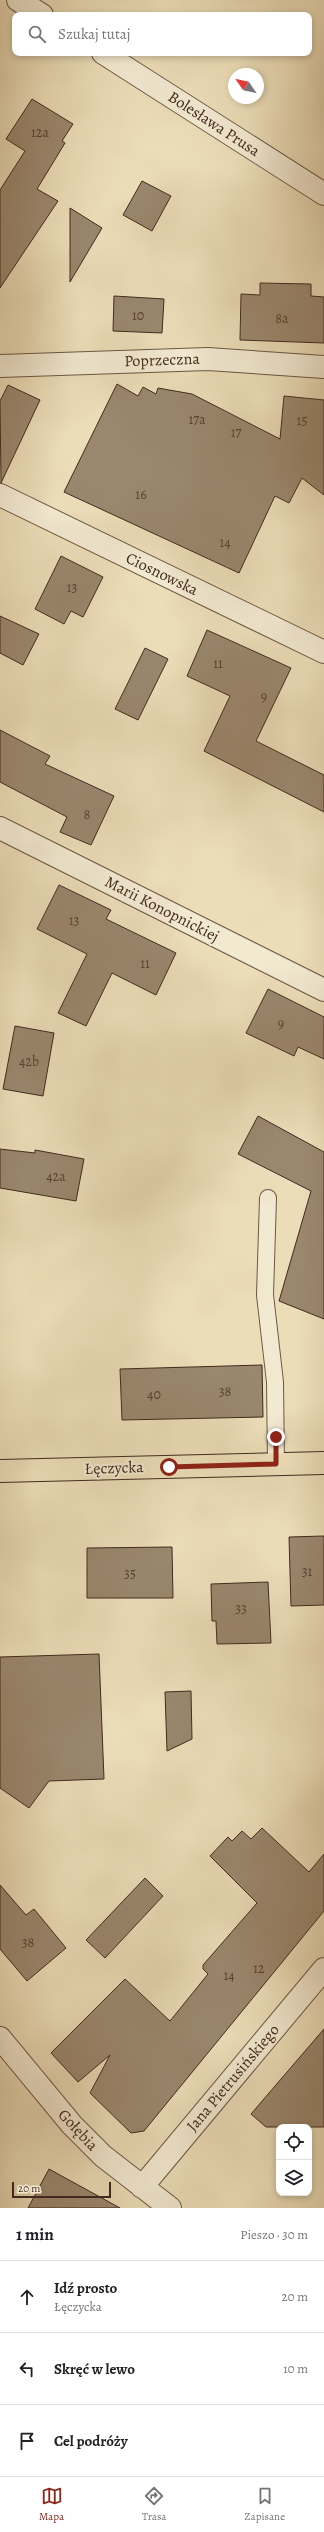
<!DOCTYPE html>
<html lang="pl">
<meta charset="utf-8">
<style>
:root{--surface:#fff;--page:#f2f2f2;--text:#202124;--muted:#757577;--line:#e0e0e0;--accent:#8f2418}
body{margin:0;font-family:Alegreya,serif;background:var(--page);color:var(--text)}
.controls{position:absolute;right:12px;bottom:12px;display:grid;overflow:hidden;border-radius:8px;box-shadow:0 2px 6px #0003}
.controls button{width:36px;height:36px;display:grid;place-items:center;padding:0;border:0;border-bottom:1px solid var(--line);background:var(--surface);color:var(--text);font:20px sans-serif}
.compass{position:absolute;left:228px;top:68px;width:36px;height:36px;border-radius:50%;background:var(--surface);box-shadow:0 2px 6px #0003;rotate:304deg}
.scale{position:absolute;left:12px;bottom:10px;width:99px;box-sizing:border-box;padding-left:4px;border:2px solid #422a1e;border-top:0;font-size:11px;line-height:14px;white-space:nowrap;color:#422a1e;-webkit-text-stroke:3px #f2e9d1;paint-order:stroke}
.stop{position:absolute;width:12px;height:12px;margin:-9px;border:3px solid #8f2418;border-radius:50%;background:#fff}
.stop.end{background:#8f2418;border-color:#fff;box-shadow:0 1px 4px #0008}
.list{margin:0;padding:0;list-style:none}
h2{display:flex;justify-content:space-between;align-items:center;height:52px;margin:0;padding:0 16px;font-size:17px}
h2 small{font-size:13px;font-weight:400;color:var(--muted)}
.list li{display:grid;grid-template-columns:26px 1fr auto;gap:12px;align-items:center;box-sizing:border-box;height:72px;padding:0 16px;border-top:1px solid var(--line)}
.list b{display:block;font-size:15px;white-space:nowrap}
.list p{margin:0;font-size:13px;white-space:nowrap;color:var(--muted)}
.list em{font-size:13px;font-style:normal;color:var(--muted)}
.icon{flex:none;width:22px;height:22px;fill:none;stroke:currentColor;stroke-width:2;stroke-linecap:round;stroke-linejoin:round}
.map{position:relative;flex:none;width:324px;height:2208px;overflow:hidden}
.search{position:absolute;background:var(--surface);box-shadow:0 2px 6px #0003;left:12px;right:12px;top:12px;height:44px;display:flex;align-items:center;gap:10px;box-sizing:border-box;padding:0 14px;border-radius:8px;color:var(--muted);font-size:15px}
.sheet{height:268px;background:var(--surface)}
nav{display:flex;justify-content:space-around;align-items:center;box-sizing:border-box;height:56px;border-top:1px solid var(--line);background:var(--surface);font-size:11px;color:var(--muted)}
nav a{display:grid;justify-items:center;gap:2px}
nav .on{color:var(--accent)}
.map>svg:first-child{display:block}
.building{fill:#9a876e;stroke:#422a1e}
.lines{fill:none;stroke-linecap:round;stroke-linejoin:round}
.lane-casing{stroke:#6c5744;stroke-width:18}
.street-casing{stroke:#6c5744;stroke-width:24}
.primary-casing{stroke:#422a1e;stroke-width:24}
.lane{stroke:#f2e9d1;stroke-width:16}
.street{stroke:#f2e9d1;stroke-width:22}
.primary{stroke:#ebddb8;stroke-width:22}
.route{stroke:#8f2418;stroke-width:5}
.labels{text-anchor:middle;dominant-baseline:central;stroke-width:4;stroke-linejoin:round;paint-order:stroke}
.number-label{font-size:14px;fill:#584132}
.street-label{font-size:16px;fill:#422a1e;stroke:#f2e9d1}
</style>
<div class="map">
<svg width="324" height="2208" viewBox="0 0 324 2208">
<rect width="100%" height="100%" fill="#ebddb8"/>
<filter id="stains"><feTurbulence type="fractalNoise" baseFrequency=".005" numOctaves="4"/><feColorMatrix values="0 0 0 0 .2 0 0 0 0 .09 0 0 0 0 .02 0 0 0 .5 -.17"/></filter>
<radialGradient id="worn" r=".72"><stop offset=".6" stop-color="#630" stop-opacity="0"/><stop offset="1" stop-color="#630" stop-opacity=".3"/></radialGradient>
<path class="building" d="M32,99L73,124L62,141L65,143L37,189L58,201L0,288V190L25,151L6,139Z
M142,181L171,196L152,231L123,215Z
M70,208L102,228L70,282Z
M260,283L311,284V296L324,297V343L240,340L241,294L260,295Z
M114,296L164,299L162,333L113,331Z
M117,384L138,396L143,387L156,394L158,388L192,394L280,439L284,396L324,400V495L302,478L289,503L275,496L239,573L64,492Z
M8,385L40,400L1,483L0,401Z
M61,556L103,577L83,617L71,611L64,624L35,609Z
M0,616L39,634L23,665L0,653Z
M207,630L291,668L256,741L324,775V812L204,751L230,696L187,676Z
M145,648L168,659L138,720L115,709Z
M0,730L50,756L45,764L114,796L91,845L60,832L67,817L0,782Z
M59,885L111,910L106,919L176,953L156,995L112,973L86,1026L58,1013L87,954L37,929Z
M268,989L324,1017V1059L298,1047L294,1056L246,1033Z
M15,1026L54,1033L43,1096L3,1089Z
M258,1116L324,1152V1319L279,1301L311,1191L238,1154Z
M0,1149L35,1153V1150L84,1159L76,1201L0,1188Z
M262,1365L263,1417L122,1420L120,1369Z
M324,1536V1605L291,1606L289,1537Z
M172,1547L173,1598H87V1548Z
M268,1582L271,1643L217,1644L216,1621H212L211,1584Z
M99,1654L104,1779L49,1781L29,1808L0,1788V1657Z
M191,1691L192,1739L167,1751L165,1692Z
M262,1828L309,1872L324,1854V1911L144,2131L131,2133L90,2093L110,2055L78,2082L51,2053L125,1979L170,2021L208,1974L203,1969V1965L257,1903L210,1856L228,1837L232,1841L242,1831L251,1839Z
M145,1878L163,1896L105,1958L86,1940Z
M0,1885L26,1915L34,1909L66,1948L27,1981L0,1949Z
M324,2029V2127H266L251,2114Z
M49,2169L120,2208H28Z"/>
<g class="lines">
<defs>
<path id="lane" d="M268,1198L265,1295L275,1382L276,1464"/>
<path id="street" d="M18,0L42,15
M103,53L324,194
M0,366L208,359L324,367
M0,495L324,652
M0,828L324,990
M0,2038L72,2125L103,2156L170,2208
M142,2187L324,1969"/>
<path id="primary" d="M0,1471L324,1463"/>
</defs>
<use href="#lane" class="lane-casing"/>
<use href="#street" class="street-casing"/>
<use href="#primary" class="primary-casing"/>
<use href="#lane" class="lane"/>
<use href="#street" class="street"/>
<use href="#primary" class="primary"/>
</g>
<g class="lines">
<path class="route" d="M169,1467L276,1464V1437"/>
</g>
<g class="labels">
<g class="number-label">
<text x="40" y="132">12a</text>
<text x="138" y="315">10</text>
<text x="282" y="318">8a</text>
<text x="197" y="419">17a</text>
<text x="302" y="420">15</text>
<text x="236" y="432">17</text>
<text x="141" y="494">16</text>
<text x="225" y="542">14</text>
<text x="72" y="587">13</text>
<text x="218" y="663">11</text>
<text x="264" y="696">9</text>
<text x="87" y="814">8</text>
<text x="74" y="920">13</text>
<text x="145" y="963">11</text>
<text x="281" y="1023">9</text>
<text x="29" y="1061">42b</text>
<text x="56" y="1176">42a</text>
<text x="225" y="1391">38</text>
<text x="154" y="1394">40</text>
<text x="307" y="1571">31</text>
<text x="130" y="1573">35</text>
<text x="241" y="1608">33</text>
<text x="28" y="1942">38</text>
<text x="259" y="1968">12</text>
<text x="229" y="1975">14</text>
</g>
<g class="street-label">
<text transform="translate(214 124) rotate(33)">Bolesława Prusa</text>
<text transform="translate(162 360) rotate(-2)">Poprzeczna</text>
<text transform="translate(162 574) rotate(26)">Ciosnowska</text>
<text transform="translate(162 909) rotate(27)">Marii Konopnickiej</text>
<text transform="translate(114 1468) rotate(-2)">Łęczycka</text>
<text transform="translate(233 2078) rotate(-50)">Jana Pietrusińskiego</text>
<text transform="translate(78 2130) rotate(47)">Gołębia</text>
</g>
</g>
<rect width="100%" height="100%" filter="url(#stains)"/>
<rect width="100%" height="100%" fill="url(#worn)"/>
</svg>
<div class="controls">
<button><svg class="icon" aria-label="locate" viewBox="0 0 24 24"><circle cx="12" cy="12" r="6"/><path d="M12 2v4M12 18v4M2 12h4M18 12h4"/></svg></button>
<button><svg class="icon" aria-label="layers" viewBox="0 0 24 24"><path d="M12 4l9 5-9 5-9-5zM3 14l9 5 9-5"/></svg></button>
</div>
<svg class="compass" viewBox="-18 -18 36 36"><path d="M0-13l5 13h-10z" fill="#e53935"/><path d="M0 13l5-13h-10z" fill="#757577"/></svg>
<div class="scale">20 m</div>
<div class="stop" style="left:169px;top:1467px"></div>
<div class="stop end" style="left:276px;top:1437px"></div>
<div class="search"><svg class="icon" aria-label="search" viewBox="0 0 24 24"><circle cx="10" cy="10" r="6"/><path d="M15 15l6 6"/></svg>Szukaj tutaj</div>
</div>
<section class="sheet">
<h2>1 min<small>Pieszo · 30 m</small></h2>
<ul class="list">
<li><svg class="icon" aria-label="ahead" viewBox="0 0 24 24"><path d="M12 20V5M6 11l6-6 6 6"/></svg><div><b>Idź prosto</b><p>Łęczycka</p></div><em>20 m</em></li>
<li><svg class="icon" aria-label="left" viewBox="0 0 24 24"><path d="M17 20v-9H6M10 6l-5 5 5 5"/></svg><div><b>Skręć w lewo</b></div><em>10 m</em></li>
<li><svg class="icon" aria-label="arrive" viewBox="0 0 24 24"><path d="M6 21V4h12l-3 4 3 4H6"/></svg><div><b>Cel podróży</b></div></li>
</ul>
</section>
<nav>
<a class="on"><svg class="icon" aria-label="map" viewBox="0 0 24 24"><path d="M3 6l6-2 6 2 6-2v14l-6 2-6-2-6 2zM9 4v14M15 6v14"/></svg>Mapa</a>
<a><svg class="icon" aria-label="directions" viewBox="0 0 24 24"><path d="M12 3l9 9-9 9-9-9zM9 14v-3h6M13 9l2 2-2 2"/></svg>Trasa</a>
<a><svg class="icon" aria-label="saved" viewBox="0 0 24 24"><path d="M7 4h10v16l-5-4-5 4z"/></svg>Zapisane</a>
</nav>
